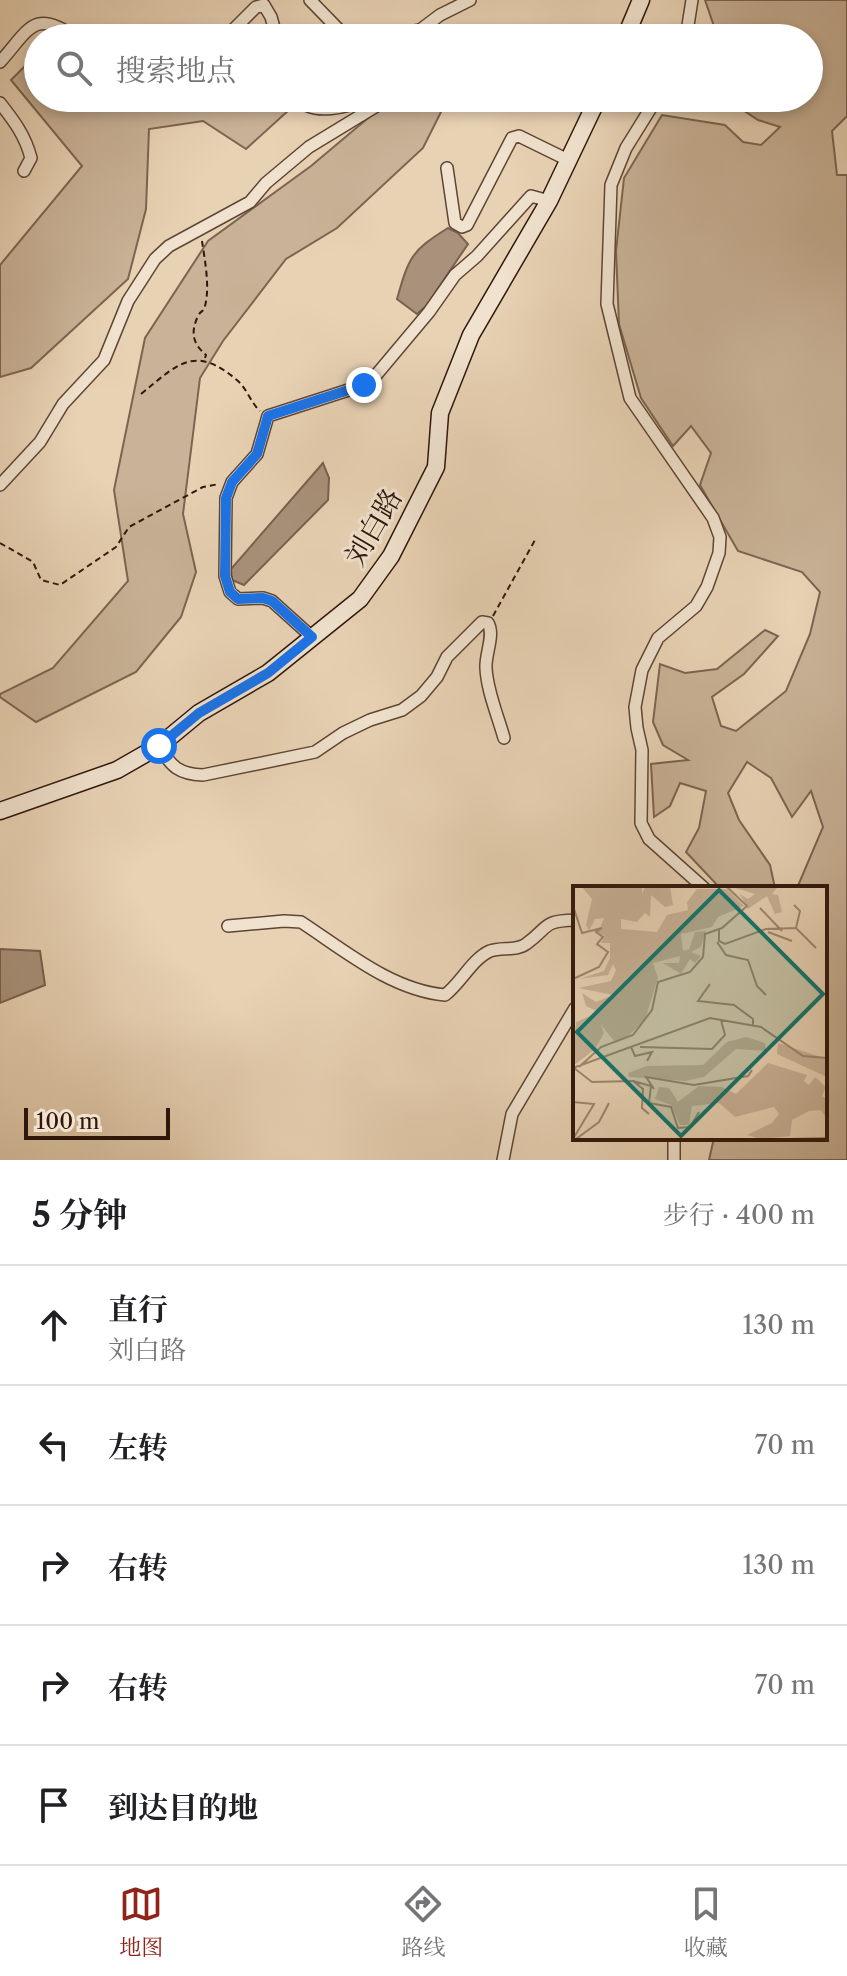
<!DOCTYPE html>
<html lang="zh">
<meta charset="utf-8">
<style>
:root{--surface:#fff;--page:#f6f6f6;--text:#202124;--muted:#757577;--line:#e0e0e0;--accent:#8f2418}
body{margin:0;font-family:"Libre Caslon Text","Noto Serif SC",serif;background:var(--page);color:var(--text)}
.scale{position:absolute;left:24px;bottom:20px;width:146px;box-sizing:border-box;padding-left:8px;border:4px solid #30170b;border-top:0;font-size:22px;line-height:28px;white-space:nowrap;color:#30170b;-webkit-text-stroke:6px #f0e2ce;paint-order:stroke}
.stop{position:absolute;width:24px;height:24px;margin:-18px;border:6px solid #1a73e8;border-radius:50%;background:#fff}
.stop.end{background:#1a73e8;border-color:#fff;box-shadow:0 2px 8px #0008}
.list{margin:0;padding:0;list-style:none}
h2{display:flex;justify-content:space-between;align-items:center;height:104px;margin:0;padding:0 32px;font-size:34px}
h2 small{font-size:26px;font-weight:400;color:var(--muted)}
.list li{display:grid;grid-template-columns:52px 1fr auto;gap:24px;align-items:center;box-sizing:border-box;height:120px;padding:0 32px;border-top:2px solid var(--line)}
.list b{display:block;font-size:30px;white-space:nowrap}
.list p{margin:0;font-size:26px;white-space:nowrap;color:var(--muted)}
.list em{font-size:26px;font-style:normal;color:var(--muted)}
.icon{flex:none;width:44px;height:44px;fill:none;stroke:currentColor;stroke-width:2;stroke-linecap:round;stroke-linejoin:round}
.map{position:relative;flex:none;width:847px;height:1160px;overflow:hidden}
.search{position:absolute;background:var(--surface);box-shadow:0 4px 12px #0003;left:24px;right:24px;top:24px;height:88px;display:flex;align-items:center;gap:20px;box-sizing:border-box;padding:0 28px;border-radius:44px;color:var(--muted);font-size:30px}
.sheet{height:704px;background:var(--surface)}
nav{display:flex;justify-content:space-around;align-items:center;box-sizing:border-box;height:112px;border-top:2px solid var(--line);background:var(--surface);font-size:22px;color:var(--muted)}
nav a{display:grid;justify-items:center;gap:4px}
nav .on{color:var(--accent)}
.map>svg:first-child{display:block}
.green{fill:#c9b297;stroke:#7c6451;stroke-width:2}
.water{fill:#a9927b;stroke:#79614e;stroke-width:2}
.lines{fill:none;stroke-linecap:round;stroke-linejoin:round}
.street-casing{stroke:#5e4635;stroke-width:14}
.secondary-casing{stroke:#30170b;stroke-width:19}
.path{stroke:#30170b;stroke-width:2;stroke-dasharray:6 4;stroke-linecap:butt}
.street{stroke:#f0e2ce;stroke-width:11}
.secondary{stroke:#f0e2ce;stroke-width:16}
.route{stroke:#1a73e8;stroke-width:10}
.labels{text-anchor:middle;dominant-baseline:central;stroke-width:6;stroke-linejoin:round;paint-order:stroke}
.street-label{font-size:28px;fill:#30170b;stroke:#f0e2ce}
.inset-road{fill:none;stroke:#9e8770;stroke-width:2}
.view{fill:#0f766e;fill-opacity:0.15;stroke:#0f766e;stroke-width:4}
.inset-edge{fill:none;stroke:#30170b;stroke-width:4}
</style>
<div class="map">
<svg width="847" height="1160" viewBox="0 0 847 1160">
<rect width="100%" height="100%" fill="#e8d2b4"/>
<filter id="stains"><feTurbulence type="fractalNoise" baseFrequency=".0025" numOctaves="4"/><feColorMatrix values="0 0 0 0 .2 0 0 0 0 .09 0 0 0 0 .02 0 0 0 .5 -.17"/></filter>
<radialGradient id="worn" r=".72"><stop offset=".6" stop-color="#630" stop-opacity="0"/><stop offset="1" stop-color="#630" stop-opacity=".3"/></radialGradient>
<path class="green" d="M705,0H847V116L832,131L837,175H847V1160H709L714,1138H825V888H797L823,827L811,791L792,817L771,778L747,762L728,793L739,820L770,865L775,888H720L686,852L699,828L706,791L680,783L670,806L654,817L651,764L688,760L663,745L653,722L660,664L685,673L717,669L765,630L778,636L744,674L712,697L721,726L736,731L786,691L810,634L820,592L802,572L738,551L700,485L711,453L691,426L673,446L641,398L619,324L616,251L624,178L662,115L725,125L743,142L761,145L780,127L758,120L734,104L733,98H809V38H718Z
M38,53V98H284L290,109L246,149L203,121L149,129L146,209L128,279L31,368L0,377V265L82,166L11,80Z
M392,98H448L423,148L337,228L286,259L223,341L200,378L183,514L196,572L181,617L136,672L36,722L0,697V694L53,668L128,581L114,490L145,338L208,241L311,166Z"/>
<path class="water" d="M448,228L458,233L468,244L426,306L417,314L397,299C409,257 411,251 448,228Z
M323,463L329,478L328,500L244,585L232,580L231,569Z
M0,949L40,951L45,985L0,1003Z"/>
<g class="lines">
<defs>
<path id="street" d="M310,0L345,36L354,38
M225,38L256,7L264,5L271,17L277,38
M377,38L420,30L440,15L470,0
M686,38L692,0
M0,62C29,30 34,7 76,38
M298,98C312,117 349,107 368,98
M657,98L626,148L611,185L607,304L630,398L713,518L720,537L719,553L707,587L696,606L658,638L642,670L635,707L637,728L642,750L641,823L649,839L704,888
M0,103C14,121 25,135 31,158L24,171
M447,168L455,223L462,227L467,225L512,138L519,136L568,160
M0,485L40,442L63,404L104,360L128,301L155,259L169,246L250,202L266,183L309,147L378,105L382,98
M312,637L272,601L263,598L238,599L230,592L225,576L226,498L232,482L257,454L268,416L364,385L377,374L429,312L455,275L477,256L531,196L549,201
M159,746C171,767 179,774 203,775L315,752L343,733L370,720L402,710L421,696L437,677L447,657L482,622L488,623C495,635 485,654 486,668C487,691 498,716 504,738
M228,926L284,921L301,922C344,950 391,990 445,995C461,983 472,959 490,951C501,947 517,951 526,944C550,927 541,921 575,920
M674,1138V1160
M503,1160L512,1114L575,1008"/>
<path id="secondary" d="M625,38L641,0
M0,811L117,770L159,746L199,713L268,673L360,599L391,556L436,467L440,413L471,335L549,201L598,98"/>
</defs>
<use href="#street" class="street-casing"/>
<use href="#secondary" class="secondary-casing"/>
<path class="path" d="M202,241C205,261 210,287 205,306C203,313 201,310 198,316C190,333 193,344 206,355L205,358
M141,394C179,363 195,344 238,381C247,389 251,403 260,411
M0,543L33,562L41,580L60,585L116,547L129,527L203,487L219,484
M493,616L535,540"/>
<use href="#street" class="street"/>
<use href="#secondary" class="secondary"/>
</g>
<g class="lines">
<path class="route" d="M159,746L199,713L268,673L312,637L272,601L263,598L238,599L230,592L225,576L226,498L232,482L257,454L268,416L364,385"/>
</g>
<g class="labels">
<g class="street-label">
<text transform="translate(373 527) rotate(-60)">刘白路</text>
</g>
</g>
<g transform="translate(573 886)">
<rect width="254" height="254" fill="#e8d2b4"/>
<path d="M9,1H69V8L72,1H97L100,19L92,21L78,9L77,31L72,27L64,36L48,33V43L84,46L94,29L115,24L114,16L124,3H154L171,20L145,31L139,41L108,48L110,65L116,63L122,46L133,45L128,61L118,66L128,70L122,77L117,73L108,88L90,77H106L107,70L80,77L85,92L72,134L53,152L41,155L28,139L31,147L22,163L0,180L3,136L26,126L13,120L9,107L23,116L40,109L5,102L38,95L43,84L40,78L35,89L6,93L31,85L37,72V57H28L32,50L25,47L31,32L22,33L16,45L13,39L19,13ZM159,1H205L199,8L205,9L209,26L202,28L194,10L175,23L167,8L175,13L182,8ZM173,151L192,157L193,165L163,163L131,191L112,195L56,191L55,187L74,180L130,179L154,156ZM205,157L254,173V191L204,168ZM195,177L234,189L231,195L236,199L242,191L253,201L249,210L254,213V233L248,224L236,225L219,234L217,250L188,253L174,249L199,237L206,228L201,221L162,231L146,217L119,220L116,239H107L98,219L82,213L86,201L96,202L105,216L126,200L149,201L163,208Z" fill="#c9b297"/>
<path class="inset-road" d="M221,19L227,25L223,42M0,20L9,47L29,42L23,46L30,51L24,58L35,66L26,81L0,93M187,22L209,45M146,44V55L152,58L193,43L223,42L243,62M195,46L219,55M144,56L153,69L175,74L184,100L193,109M137,98L125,115L161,119L180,133V139M58,161L62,170L79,166L74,175M67,161L139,163L152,149L148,134M6,181L28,161L60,149L79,124L85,96L117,86L130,71L132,48L149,42L174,20L154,1M0,182L137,132L188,141L230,170L254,172M1,182L19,196L60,195L70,203L69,222L76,228M60,195L78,200L76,217L98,221L105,242L117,241L126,226M81,203L73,191L121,199L175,190L179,184M0,216L21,218L0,253M3,253L26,236L36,217M216,253L254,252"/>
<path class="view" d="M146,4L250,108L108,250L4,146Z"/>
<rect width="254" height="254" class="inset-edge"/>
</g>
<rect width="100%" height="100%" filter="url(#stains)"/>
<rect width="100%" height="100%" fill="url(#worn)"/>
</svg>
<div class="scale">100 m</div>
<div class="stop" style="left:159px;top:746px"></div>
<div class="stop end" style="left:364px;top:385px"></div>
<div class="search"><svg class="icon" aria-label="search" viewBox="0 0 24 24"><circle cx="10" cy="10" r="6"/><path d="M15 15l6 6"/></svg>搜索地点</div>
</div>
<section class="sheet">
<h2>5 分钟<small>步行 · 400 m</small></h2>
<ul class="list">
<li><svg class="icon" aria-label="ahead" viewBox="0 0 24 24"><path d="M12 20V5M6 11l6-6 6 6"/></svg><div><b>直行</b><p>刘白路</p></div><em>130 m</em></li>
<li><svg class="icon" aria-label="left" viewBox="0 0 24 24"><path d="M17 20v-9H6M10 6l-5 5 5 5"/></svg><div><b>左转</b></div><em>70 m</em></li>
<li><svg class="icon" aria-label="right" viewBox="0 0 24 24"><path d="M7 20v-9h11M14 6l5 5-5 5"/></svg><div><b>右转</b></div><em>130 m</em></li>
<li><svg class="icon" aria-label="right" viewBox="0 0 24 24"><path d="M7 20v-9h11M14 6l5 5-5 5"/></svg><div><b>右转</b></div><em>70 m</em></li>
<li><svg class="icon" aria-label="arrive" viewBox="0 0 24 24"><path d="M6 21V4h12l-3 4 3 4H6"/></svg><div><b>到达目的地</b></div></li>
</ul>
</section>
<nav>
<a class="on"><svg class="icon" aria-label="map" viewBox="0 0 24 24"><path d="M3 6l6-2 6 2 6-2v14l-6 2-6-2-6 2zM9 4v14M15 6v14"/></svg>地图</a>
<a><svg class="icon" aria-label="directions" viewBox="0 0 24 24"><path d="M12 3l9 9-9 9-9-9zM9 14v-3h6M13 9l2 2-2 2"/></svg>路线</a>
<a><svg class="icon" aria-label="saved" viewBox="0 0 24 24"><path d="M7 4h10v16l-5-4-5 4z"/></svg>收藏</a>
</nav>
